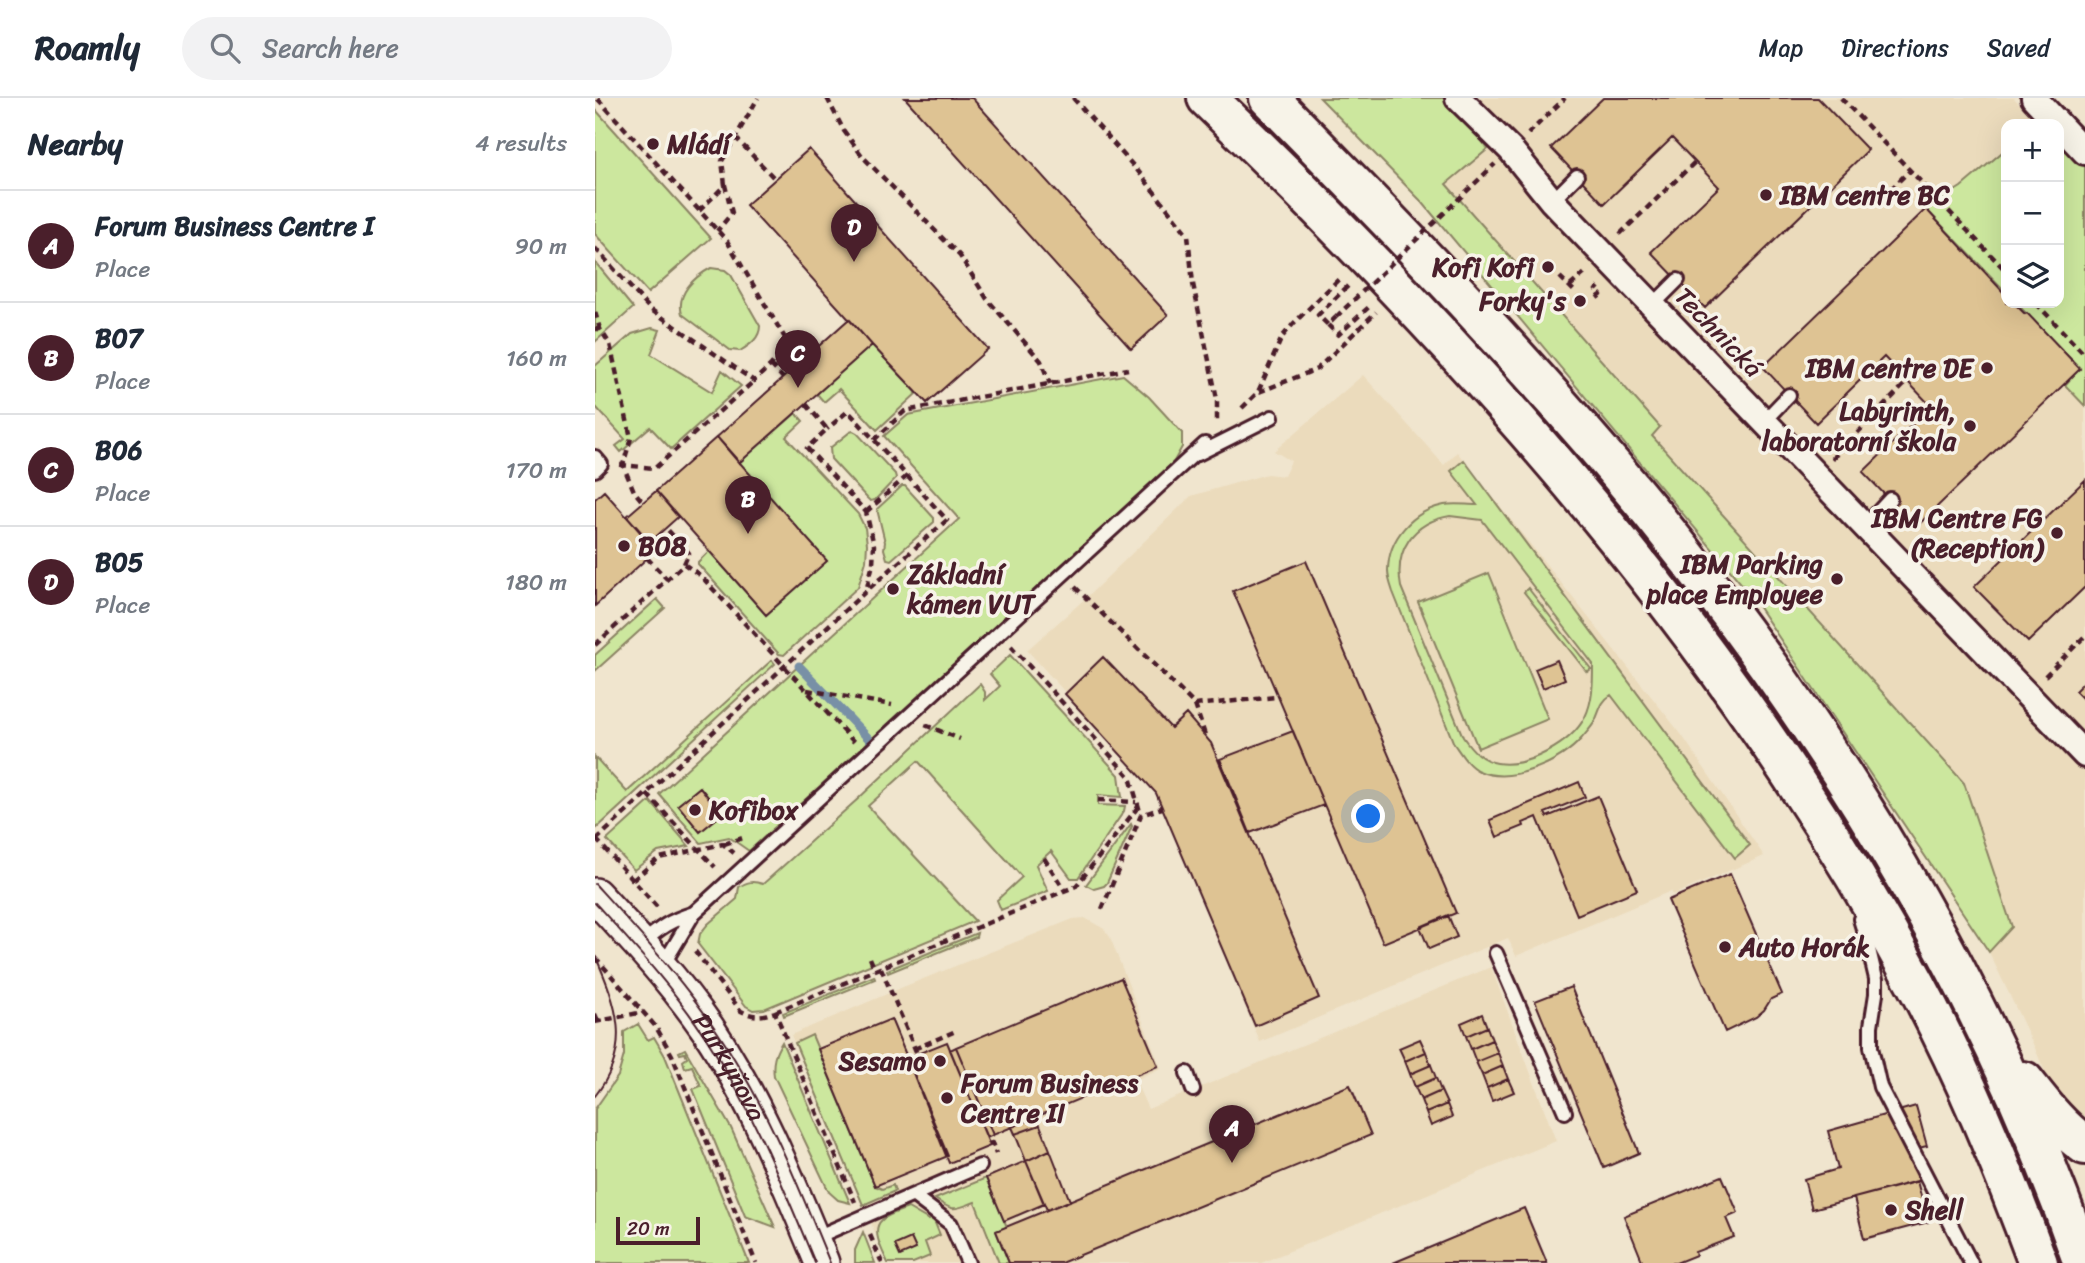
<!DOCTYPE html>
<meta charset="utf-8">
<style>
:root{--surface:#fff;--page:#f2f2f3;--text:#1f2937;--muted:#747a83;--line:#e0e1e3;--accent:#4a1f2b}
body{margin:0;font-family:Sriracha,sans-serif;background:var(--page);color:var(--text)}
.controls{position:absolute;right:21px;top:21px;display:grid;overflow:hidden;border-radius:14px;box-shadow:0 7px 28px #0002}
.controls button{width:63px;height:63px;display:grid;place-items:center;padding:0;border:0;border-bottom:2px solid var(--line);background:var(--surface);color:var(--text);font:35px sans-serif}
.scale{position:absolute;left:21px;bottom:18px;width:84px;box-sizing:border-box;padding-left:7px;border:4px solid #4a1f2b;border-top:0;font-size:19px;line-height:24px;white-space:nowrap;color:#4a1f2b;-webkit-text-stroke:5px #f7f3e8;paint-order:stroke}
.you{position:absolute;left:774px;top:719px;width:24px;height:24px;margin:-18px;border:5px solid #fff;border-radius:50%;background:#1a73e8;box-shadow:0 0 0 10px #1a73e833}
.badge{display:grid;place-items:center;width:46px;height:46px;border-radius:50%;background:var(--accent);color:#fff;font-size:23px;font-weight:700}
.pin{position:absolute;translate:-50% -58px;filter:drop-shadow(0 2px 4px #0008)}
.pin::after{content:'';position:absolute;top:37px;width:24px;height:21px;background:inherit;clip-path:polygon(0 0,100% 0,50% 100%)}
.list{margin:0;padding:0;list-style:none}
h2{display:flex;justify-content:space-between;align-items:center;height:91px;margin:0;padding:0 28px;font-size:30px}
h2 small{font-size:23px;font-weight:400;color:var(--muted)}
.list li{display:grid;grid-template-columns:46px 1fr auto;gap:21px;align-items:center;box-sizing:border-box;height:112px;padding:0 28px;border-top:2px solid var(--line)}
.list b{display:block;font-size:26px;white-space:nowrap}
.list p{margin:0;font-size:23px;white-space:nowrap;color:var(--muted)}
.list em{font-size:23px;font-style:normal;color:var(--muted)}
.icon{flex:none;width:38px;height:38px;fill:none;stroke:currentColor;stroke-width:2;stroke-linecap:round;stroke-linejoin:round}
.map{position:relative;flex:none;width:1490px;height:1165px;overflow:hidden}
header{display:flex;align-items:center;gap:42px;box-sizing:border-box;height:98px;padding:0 35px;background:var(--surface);border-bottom:2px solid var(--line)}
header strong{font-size:33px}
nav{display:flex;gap:38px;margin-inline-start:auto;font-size:24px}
.search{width:490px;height:63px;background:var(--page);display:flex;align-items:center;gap:18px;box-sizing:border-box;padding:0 24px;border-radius:38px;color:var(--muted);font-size:26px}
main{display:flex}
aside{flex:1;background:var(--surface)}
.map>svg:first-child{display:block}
.built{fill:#ebdbbc}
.green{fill:#cce79e;stroke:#8b8364;stroke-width:2;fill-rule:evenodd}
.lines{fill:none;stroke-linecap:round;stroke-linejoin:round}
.stream{stroke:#7890a6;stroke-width:9}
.building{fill:#dec393;stroke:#4a1f2b;stroke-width:2}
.lane-casing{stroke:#4a1f2b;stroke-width:18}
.street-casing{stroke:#4a1f2b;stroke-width:30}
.secondary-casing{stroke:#4a1f2b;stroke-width:38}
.highway-casing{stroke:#4a1f2b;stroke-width:44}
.path{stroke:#4a1f2b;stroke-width:4.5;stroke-dasharray:7 5;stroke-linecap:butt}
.lane{stroke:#f7f3e8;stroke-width:12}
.street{stroke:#f7f3e8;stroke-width:24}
.secondary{stroke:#f7f3e8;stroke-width:33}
.highway{stroke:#f7f3e8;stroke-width:38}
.tram{stroke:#4a1f2b;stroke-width:2}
.path-bridge{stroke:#4a1f2b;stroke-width:4.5;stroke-dasharray:7 5;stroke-linecap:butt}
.poi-dot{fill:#4a1f2b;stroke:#f7f3e8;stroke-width:2.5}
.labels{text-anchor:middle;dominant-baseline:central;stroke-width:7;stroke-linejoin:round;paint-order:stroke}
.poi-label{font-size:26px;font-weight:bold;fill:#4a1f2b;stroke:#f7f3e8;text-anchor:start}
.street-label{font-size:26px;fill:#4a1f2b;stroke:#f7f3e8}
</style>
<header>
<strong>Roamly</strong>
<div class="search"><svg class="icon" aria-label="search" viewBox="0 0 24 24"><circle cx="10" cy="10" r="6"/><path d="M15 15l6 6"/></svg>Search here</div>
<nav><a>Map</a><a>Directions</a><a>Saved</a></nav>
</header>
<main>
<aside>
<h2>Nearby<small>4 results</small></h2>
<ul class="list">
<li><span class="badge">A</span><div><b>Forum Business Centre I</b><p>Place</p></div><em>90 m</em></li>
<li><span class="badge">B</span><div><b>B07</b><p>Place</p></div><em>160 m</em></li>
<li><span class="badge">C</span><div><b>B06</b><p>Place</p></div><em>170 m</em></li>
<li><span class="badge">D</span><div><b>B05</b><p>Place</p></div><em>180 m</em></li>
</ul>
</aside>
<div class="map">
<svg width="1490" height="1165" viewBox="0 0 1490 1165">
<rect width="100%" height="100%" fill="#f0e5ce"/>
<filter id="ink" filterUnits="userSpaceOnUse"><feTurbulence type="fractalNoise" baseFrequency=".0143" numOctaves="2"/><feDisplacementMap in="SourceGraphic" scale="14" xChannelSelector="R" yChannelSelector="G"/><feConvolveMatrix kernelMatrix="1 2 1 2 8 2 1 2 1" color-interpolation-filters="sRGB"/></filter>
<g filter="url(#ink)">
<path class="built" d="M725,0H1419L1442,24L1446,21L1452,26H1411V205H1464L1490,67V1069L1439,948L1394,854L1155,496L828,105Z
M768,277L849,367L862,354L1086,636L1169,758L1078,797L1076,793L921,858L913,840L665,944L561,695L432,552L492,499L596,398L672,376L689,378L696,363L679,353Z
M490,820L509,831L515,839L566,970L540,982L553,1011L896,869L961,1043L666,1165H293L196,937L308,889L478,821Z"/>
<path class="green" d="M725,0H853L893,51L851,86L1065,329L1057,338L1369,685L1417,829L1394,854L1155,496L828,105Z
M0,11L116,140L53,195L0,136Z
M1464,39L1490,67V308L1470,287L1485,270L1421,205H1464Z
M1411,51V194L1331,111L1366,89Z
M0,164L38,210L0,244Z
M116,170L130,172L136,177L165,228C165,240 155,247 145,253L135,252L87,216C81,196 99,179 116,170Z
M57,230L65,232L56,256L117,294L127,272L146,288L76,351L55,329L26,354L21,348L30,341L0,308V268L37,236Z
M277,247L322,295L282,332L244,291L229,304L222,296Z
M528,277L554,299L587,335V349L578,365L154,753L134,739L106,745L64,696L364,421L289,338L313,317Z
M201,315L208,323L191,339L263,416L270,430L272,446L271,463L263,489L189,557L184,556L103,466V464L114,453L171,517L232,463L144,365Z
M258,333L262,335L300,376L301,380L280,402L275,403L272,400L236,361L235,350L255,334Z
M869,362L1155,747L1140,760L1016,597C1006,603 1005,612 1000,623C997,629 991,635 987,640C966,664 916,687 884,673C873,668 866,656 859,646L798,494C796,488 793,480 793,473C793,440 818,413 849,407C860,405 871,407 882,407L856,373ZM855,418L887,422L998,566C998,584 998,603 990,619C976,646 931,670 902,665C886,662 877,652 868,639L806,489C799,452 818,424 855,418Z
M307,388H310L339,420V424L296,462L292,461L289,451L290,444L282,411Z
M894,475L953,621L883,650L823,504Z
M933,490L996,571L992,574L929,494Z
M62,501L70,510L0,573V557Z
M415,557L524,677L527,699L503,697V707L530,708L529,713L483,780H476L456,753L441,767L453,793L406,812L402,802L427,779L323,663L273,708L380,823L169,911L158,912L151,908L103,846L105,836L113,826L142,801L144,789C153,783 158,783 168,786L264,700L385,586L390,594V602L405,588L395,576Z
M177,562L180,566L2,730L0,728V659L32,694Z
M55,703L94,748L63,754L39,772L12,742Z
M536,726L537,728L512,785L509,788L499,791L491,787Z
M382,835L381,839L293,875L292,872Z
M279,878L280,881L189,918L188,915Z
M43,926L53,942L59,939L70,958L154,1165H0V1011L23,978L29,957V934Z
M217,937L280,1088L287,1091L298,1087L300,1093L268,1107L200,945Z
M187,944L255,1105L243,1102L234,1094L179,978C177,964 180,955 187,944Z
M90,951L136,1030L180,1129L150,1118L98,991L106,988L97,968L90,970L88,963L92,960L90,955L85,956L84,954Z
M391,1080L412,1129L401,1133L414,1165H404L380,1104C358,1112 359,1114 340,1101Z
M313,1110L334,1122L338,1120L345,1137L330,1144L335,1158L318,1165H293C288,1154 275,1132 287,1122C293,1116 306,1113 313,1110Z
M268,1134L280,1165H260V1152Z"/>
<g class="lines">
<path class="stream" d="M204,568L275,642"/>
</g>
<path class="building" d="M310,0H377L573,217L536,251Z
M1008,0H1223L1273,52L1110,210L1056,154L1124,89L1077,40L1009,106L956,50Z
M214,51L393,251L332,305L277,247L151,107Z
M1331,111L1411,197V205H1419L1430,216L1432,215L1485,271L1321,429L1268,374L1336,308L1289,259L1221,325L1168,269Z
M254,221L277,247L144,365L122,339Z
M122,339L232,463L171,517L61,393Z
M1490,382V489L1433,544L1379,489Z
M9,393L61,452L0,508V401Z
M61,393L83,419L55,444L32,418Z
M711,463L861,815L788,845L638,493Z
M508,559L576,630L591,616L616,645L724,900L660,928L561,695L470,596Z
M962,562L970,581L948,590L940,571Z
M1490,583V603L1480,593Z
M698,633L729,707L655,735L625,661Z
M984,684L990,699L950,715L952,719L1003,698L1042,792L982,817L942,719L928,725L929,728L902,739L895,722Z
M105,689L127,716L105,734L83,707Z
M1135,776L1187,896L1176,901L1169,912L1161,919L1130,934L1073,802Z
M853,817L862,839L834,851L825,829Z
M526,880L563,968L398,1037L361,949Z
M976,889L1044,1055L1009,1070L940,903Z
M887,916L892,929L871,938L866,925Z
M296,921L353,1058L280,1088L223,951Z
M892,929L897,942L876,951L871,938Z
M825,941L831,954L810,963L804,950Z
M897,942L903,955L881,964L876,951Z
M352,944L395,1048L354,1065L312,960Z
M361,949L398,1037L392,1040L355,952Z
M831,954L836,967L815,976L810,963Z
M903,955L908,968L887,977L881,964Z
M836,967L841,980L820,989L815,976Z
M908,968L913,981L892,990L887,977Z
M841,980L846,993L826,1002L820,989Z
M913,981L919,994L897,1003L892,990Z
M755,987L776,1037L466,1165H414L401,1133Z
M846,993L852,1006L831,1015L826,1002Z
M852,1006L857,1019L836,1028L831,1015Z
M1321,1008L1332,1048L1315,1052L1324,1083L1217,1111L1209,1081L1243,1071L1233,1033Z
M442,1019L445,1027L420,1036L417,1029Z
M445,1027L455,1052L431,1063L420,1036Z
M455,1052L475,1103L452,1112L431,1063Z
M431,1063L449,1106L409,1123L391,1080Z
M1127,1078L1143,1115L1131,1120L1139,1139L1100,1154L1101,1157L1081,1165H1048L1029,1118Z
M1322,1083L1333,1124L1269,1141L1259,1100Z
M929,1110L952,1165H798Z
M316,1140L321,1151L305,1158L300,1147Z"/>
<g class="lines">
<defs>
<path id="lane" d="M957,103L982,78
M1057,208L1083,182
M1169,323L1194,297
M603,356L677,319
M0,359L6,366L0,372
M1270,428L1295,401
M1265,821L1273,847L1281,881V896L1276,928V949L1285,989L1376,1165
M46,846C66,829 74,823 99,815
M901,855L970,1014
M68,867L99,815L610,346
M592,975L598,992
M319,1098L356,1126L373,1165
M217,1141L385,1068"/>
<path id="street" d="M863,0L916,52L957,103L1490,657
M1439,0L1490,54"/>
<g id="secondary">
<path id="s1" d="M0,797C40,840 80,883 113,931C161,1003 194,1085 227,1165"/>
</g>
<path id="highway" d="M612,0C885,263 1141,549 1321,886C1369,975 1408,1070 1443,1165
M674,0C805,133 936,268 1055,413C1238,638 1393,890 1488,1165
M1429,983C1448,1007 1465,1030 1490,1047"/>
</defs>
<use href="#lane" class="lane-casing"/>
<use href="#street" class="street-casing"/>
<use href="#secondary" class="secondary-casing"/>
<use href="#highway" class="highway-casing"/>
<path class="path" d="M232,0L249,33L268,59L365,158L392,201L446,263L455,286
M478,0L543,73L593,137L598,186L622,301V325
M1246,0L1411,173
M933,36L970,0
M140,39L180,81
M130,87L127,63L163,0
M1287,100L1315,72
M104,113L130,87L137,115L122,133
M1025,136L1100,64
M0,150L55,211L159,283L176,267L193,245L132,143L2,0
M965,179L981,195
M975,188L990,175
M1002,200L1006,197L1001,192L1004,189
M1441,205L1490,257
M0,214L5,231
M741,219L733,227L723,217L754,187
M733,227L743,237L775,208
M0,231H5L15,246L36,340L28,367L39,393L48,404
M176,267L188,280
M664,294L722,271L781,214
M211,306L232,331L212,350L271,414L279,447L278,466L271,493
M647,310L663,294L687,239L699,225L745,180
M279,342L310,313L533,271
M1237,361L1312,284
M25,367L60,370L159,283
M271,414L312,378
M52,460L72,481
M89,466L106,478L259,644
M480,489L600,607L682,599
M0,547L89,466L94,455L71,430
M416,548L535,679L546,717
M1450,578L1490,538
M212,592L297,607
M600,607L610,637
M330,627L365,641
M52,696L120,769
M503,702L541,704
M1,741L63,810
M1,742L270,494L352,422L253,313L232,331
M129,746L151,739
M449,760L470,793
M38,782L64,760L128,746L139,755
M507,811L546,717L567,710
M100,853L146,913C159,919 166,919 180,914L260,1104
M0,859L61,929L77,957L161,1165
M275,860L280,872
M286,870L322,956
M180,914L481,788L543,709
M0,916L3,923
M0,924L48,914
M319,951L363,932
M394,1046L397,1045L401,1056
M275,1137L287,1165"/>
<use href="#lane" class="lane"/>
<use href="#street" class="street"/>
<use href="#secondary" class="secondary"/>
<use href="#highway" class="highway"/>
<path class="tram" d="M0,786C49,840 99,894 137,957C178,1023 206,1094 235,1165
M0,805C39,848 79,891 111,940C157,1010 188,1088 220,1165
M0,857C22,907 38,950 0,998"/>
<path class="path-bridge" d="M741,219L900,66"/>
</g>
</g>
<g class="poi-dot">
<circle cx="58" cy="46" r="7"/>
<circle cx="1171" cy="97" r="7"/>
<circle cx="953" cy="169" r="7"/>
<circle cx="985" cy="203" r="7"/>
<circle cx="1392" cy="270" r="7"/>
<circle cx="1375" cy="328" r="7"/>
<circle cx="1462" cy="435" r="7"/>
<circle cx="29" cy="448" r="7"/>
<circle cx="1242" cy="481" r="7"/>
<circle cx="298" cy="491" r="7"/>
<circle cx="100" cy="712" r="7"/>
<circle cx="1130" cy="849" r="7"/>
<circle cx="345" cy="963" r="7"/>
<circle cx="352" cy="1000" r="7"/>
<circle cx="1296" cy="1112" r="7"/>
</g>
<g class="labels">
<g class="poi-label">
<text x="72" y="46">Mládí</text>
<text x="1185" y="97">IBM centre BC</text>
<text x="939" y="169" text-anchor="end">Kofi Kofi</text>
<text x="971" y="203" text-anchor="end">Forky's</text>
<text x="1378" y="270" text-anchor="end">IBM centre DE</text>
<text x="1361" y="313" text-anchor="end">Labyrinth,<tspan x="1361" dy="30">laboratorní škola</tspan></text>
<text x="1448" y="420" text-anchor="end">IBM Centre FG<tspan x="1448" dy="30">(Reception)</tspan></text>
<text x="43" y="448">B08</text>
<text x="1228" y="466" text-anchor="end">IBM Parking<tspan x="1228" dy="30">place Employee</tspan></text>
<text x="312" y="476">Základní<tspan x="312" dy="30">kámen VUT</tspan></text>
<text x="114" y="712">Kofibox</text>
<text x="1144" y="849">Auto Horák</text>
<text x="331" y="963" text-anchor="end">Sesamo</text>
<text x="366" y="985">Forum Business<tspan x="366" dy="30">Centre II</tspan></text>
<text x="1310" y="1112">Shell</text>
</g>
<g class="street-label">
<text transform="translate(1124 234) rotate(46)">Technická</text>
<text stroke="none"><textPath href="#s1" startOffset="219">Purkyňova</textPath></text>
</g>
</g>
</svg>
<div class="controls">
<button>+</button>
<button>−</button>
<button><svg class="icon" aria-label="layers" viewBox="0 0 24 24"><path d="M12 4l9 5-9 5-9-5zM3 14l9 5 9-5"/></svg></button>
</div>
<div class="scale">20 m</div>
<div class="you"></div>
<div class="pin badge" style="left:637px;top:1065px">A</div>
<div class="pin badge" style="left:153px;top:436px">B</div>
<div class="pin badge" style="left:203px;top:290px">C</div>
<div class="pin badge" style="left:259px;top:164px">D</div>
</div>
</main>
